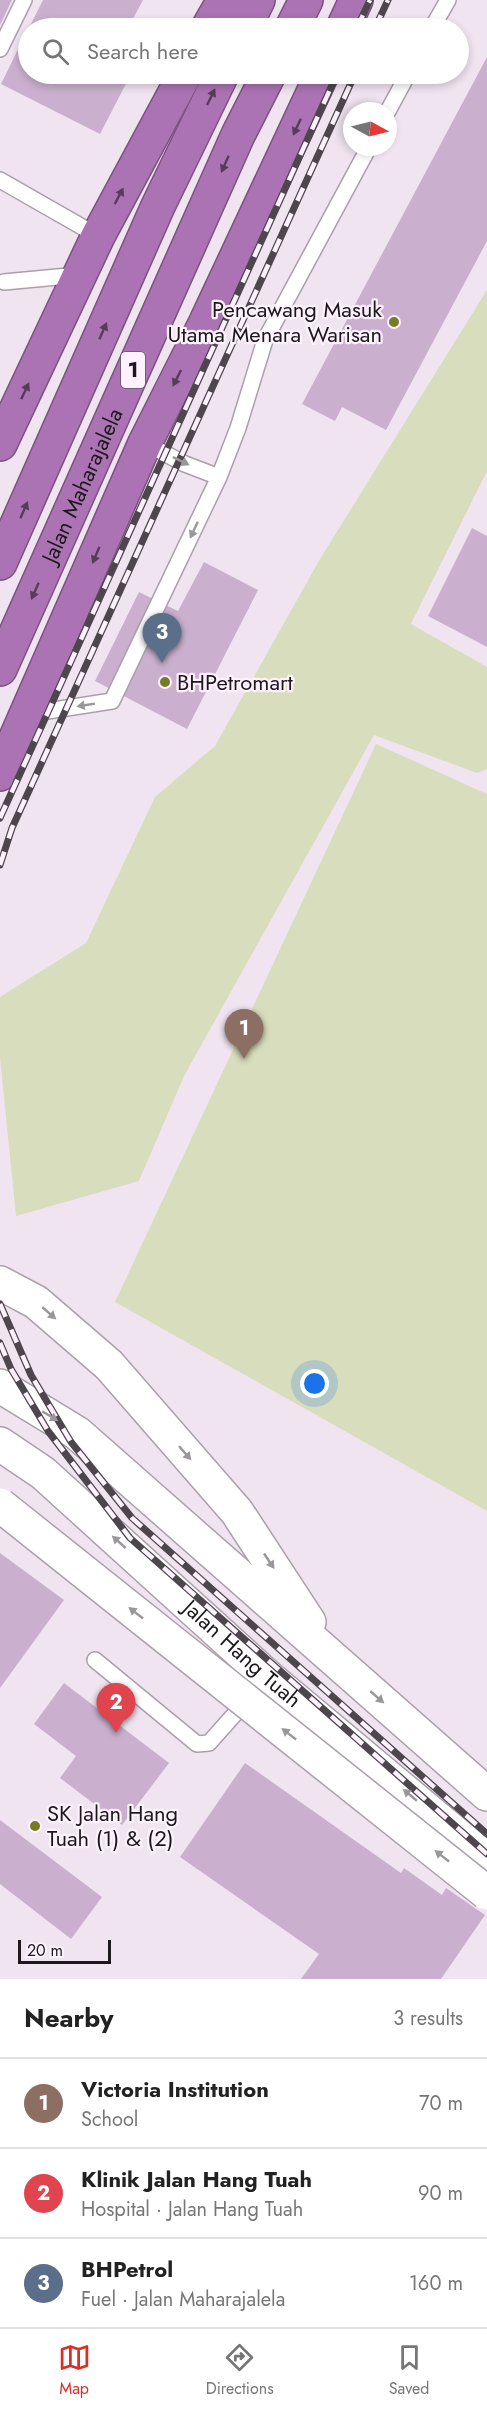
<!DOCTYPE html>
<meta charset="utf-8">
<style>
:root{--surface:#fff;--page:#f6f6f6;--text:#222;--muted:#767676;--line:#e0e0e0;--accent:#d93025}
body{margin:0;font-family:Jost,sans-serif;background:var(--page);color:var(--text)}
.compass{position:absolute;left:343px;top:102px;width:54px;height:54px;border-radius:50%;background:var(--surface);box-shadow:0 3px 9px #0003;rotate:97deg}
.scale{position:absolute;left:18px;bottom:15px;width:93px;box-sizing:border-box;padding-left:6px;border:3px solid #1c181c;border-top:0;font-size:16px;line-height:21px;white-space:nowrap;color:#1c181c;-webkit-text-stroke:4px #fdf1fe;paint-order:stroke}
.you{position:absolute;left:315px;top:1384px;width:21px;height:21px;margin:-15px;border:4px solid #fff;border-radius:50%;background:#1a73e8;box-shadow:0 0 0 9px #1a73e833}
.badge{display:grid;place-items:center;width:39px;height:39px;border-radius:50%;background:var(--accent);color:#fff;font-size:20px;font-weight:700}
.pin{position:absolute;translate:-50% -50px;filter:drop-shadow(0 2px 3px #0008)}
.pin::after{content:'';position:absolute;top:32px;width:21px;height:18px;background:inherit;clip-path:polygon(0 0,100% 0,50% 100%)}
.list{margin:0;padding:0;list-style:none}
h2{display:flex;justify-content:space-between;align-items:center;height:78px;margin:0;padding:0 24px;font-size:26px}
h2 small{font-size:20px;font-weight:400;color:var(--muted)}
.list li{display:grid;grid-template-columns:39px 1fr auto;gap:18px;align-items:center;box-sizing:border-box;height:90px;padding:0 24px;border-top:2px solid var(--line)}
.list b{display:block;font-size:22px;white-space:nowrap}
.list p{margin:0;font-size:20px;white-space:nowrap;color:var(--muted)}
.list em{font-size:20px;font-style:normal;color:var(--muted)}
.icon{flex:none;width:33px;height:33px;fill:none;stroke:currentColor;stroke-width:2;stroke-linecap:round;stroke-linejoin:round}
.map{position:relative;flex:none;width:487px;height:1979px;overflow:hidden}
.search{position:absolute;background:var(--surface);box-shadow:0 3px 9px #0003;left:18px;right:18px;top:18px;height:66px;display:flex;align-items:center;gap:15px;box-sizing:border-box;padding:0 21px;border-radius:33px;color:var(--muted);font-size:22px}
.sheet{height:348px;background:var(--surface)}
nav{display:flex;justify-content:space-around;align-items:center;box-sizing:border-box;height:84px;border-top:2px solid var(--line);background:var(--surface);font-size:16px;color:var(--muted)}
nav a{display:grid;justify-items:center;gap:3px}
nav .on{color:var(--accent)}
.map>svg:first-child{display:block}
.green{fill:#d8ddbd}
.building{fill:#cab0ce}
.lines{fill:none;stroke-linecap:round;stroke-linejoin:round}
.lane-casing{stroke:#aa9fab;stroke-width:18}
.secondary-casing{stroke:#aa9fab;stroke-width:36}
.highway-casing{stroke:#7a537f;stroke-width:36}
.lane{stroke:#fff;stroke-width:15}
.secondary{stroke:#fff;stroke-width:33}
.highway{stroke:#ac73b4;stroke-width:33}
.rail-casing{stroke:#4d474d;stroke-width:7}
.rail{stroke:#fdf1fe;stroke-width:4.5;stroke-dasharray:14;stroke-linecap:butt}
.secondary-bridge-casing{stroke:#aa9fab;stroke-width:36;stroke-linecap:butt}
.secondary-bridge{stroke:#fff;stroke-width:33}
.oneway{fill:#563c59}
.oneway2{fill:#999799}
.poi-dot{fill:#767c26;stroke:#fdf1fe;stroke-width:2}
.labels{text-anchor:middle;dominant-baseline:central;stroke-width:4.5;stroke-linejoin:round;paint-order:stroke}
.shield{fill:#fdf1fe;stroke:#605960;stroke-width:1.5}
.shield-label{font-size:21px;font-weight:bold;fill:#1c181c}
.poi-label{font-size:22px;fill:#1c181c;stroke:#fdf1fe;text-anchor:start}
.street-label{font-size:22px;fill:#1c181c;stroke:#fdf1fe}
</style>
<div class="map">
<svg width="487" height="1979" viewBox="0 0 487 1979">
<rect width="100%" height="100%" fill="#f0e4f1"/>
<path class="green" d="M487,290V471L411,624L487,667V769L477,773L374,735L184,1076L139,1181L16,1216L0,1058V997L86,943L155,797L215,746L320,559Z
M376,744L487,794V1511L115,1302Z"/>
<path class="building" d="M0,0H12L0,25Z
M43,0H143L128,28H29Z
M28,29V74H131L100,134L1,84Z
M487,57V241L386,430L342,407L335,421L302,404Z
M472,528L487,536V647L428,616Z
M204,562L258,590L187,729L95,681L139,592L178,611Z
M0,1553L64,1600L0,1688Z
M64,1683L169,1763L122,1825L60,1778L76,1756L34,1724Z
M245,1763L401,1873L404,1868L442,1895L446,1888L485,1915L441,1979H301L319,1954L180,1857Z
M0,1820L102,1897L71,1939L0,1884Z"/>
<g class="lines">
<defs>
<path id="lane" d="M432,28L448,0
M0,49L24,0
M388,111L408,74
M0,180L98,236
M4,282L79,275
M145,443L185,464L219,477
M28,714L112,701L219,477L238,428L265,340L369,147
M95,1660L197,1744L209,1743L249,1698"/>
<g id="secondary">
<path d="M0,1283L36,1302L109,1365L237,1512L309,1622"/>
<path d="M0,1386L77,1433L487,1794"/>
<path id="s1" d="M0,1444L43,1473L268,1677L487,1860"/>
</g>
<g id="highway">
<path d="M208,28L220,7L228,0"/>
<path d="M244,28L258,0"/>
<path d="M292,28L306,0"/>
<path d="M343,28L356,0"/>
<path d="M0,444L98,236L185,74"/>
<path d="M0,563L158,206L222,74"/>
<path id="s2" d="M0,669L238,135L269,74"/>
<path d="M0,774L145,443L206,322L322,74"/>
</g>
</defs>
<use href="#lane" class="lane-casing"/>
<use href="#secondary" class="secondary-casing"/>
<use href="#highway" class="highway-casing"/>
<use href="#lane" class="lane"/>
<use href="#secondary" class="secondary"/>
<use href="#highway" class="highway"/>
<defs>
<path id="rail" d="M357,28L370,0
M375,28L388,0
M0,818L337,74
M0,865L12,828L355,74
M0,1304L31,1375L71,1442L132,1518L487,1834
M0,1343L11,1369L48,1431L130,1538L487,1854"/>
</defs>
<use href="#rail" class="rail-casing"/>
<use href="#rail" class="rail"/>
<defs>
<path id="secondary-bridge" d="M0,1505L487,1893"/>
</defs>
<use href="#secondary-bridge" class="secondary-bridge-casing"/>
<use href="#secondary-bridge" class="secondary-bridge"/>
</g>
<defs><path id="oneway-solid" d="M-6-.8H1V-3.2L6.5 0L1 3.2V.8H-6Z" transform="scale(1.5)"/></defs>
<g class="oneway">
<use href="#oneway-solid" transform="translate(211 97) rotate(-64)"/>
<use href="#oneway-solid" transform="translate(297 127) rotate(115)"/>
<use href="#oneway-solid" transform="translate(225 164) rotate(114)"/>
<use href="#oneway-solid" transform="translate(119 196) rotate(-62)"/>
<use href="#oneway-solid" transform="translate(103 331) rotate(-66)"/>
<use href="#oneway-solid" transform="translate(177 378) rotate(117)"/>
<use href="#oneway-solid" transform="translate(25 391) rotate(-65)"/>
<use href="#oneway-solid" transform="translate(24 510) rotate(-66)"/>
<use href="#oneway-solid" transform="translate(96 555) rotate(113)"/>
<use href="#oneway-solid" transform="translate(35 591) rotate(114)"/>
</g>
<g class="oneway2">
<use href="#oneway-solid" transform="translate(181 461) rotate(26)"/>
<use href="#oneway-solid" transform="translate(194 530) rotate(115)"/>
<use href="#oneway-solid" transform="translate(86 705) rotate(171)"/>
<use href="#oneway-solid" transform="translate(49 1313) rotate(41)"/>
<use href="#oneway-solid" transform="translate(50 1416) rotate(31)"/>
<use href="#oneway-solid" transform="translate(185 1453) rotate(49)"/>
<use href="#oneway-solid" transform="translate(119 1542) rotate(-138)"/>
<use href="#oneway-solid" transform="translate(269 1561) rotate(56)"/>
<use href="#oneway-solid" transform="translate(136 1613) rotate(-142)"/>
<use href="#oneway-solid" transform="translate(377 1697) rotate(41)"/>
<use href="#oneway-solid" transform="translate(289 1734) rotate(-142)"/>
<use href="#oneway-solid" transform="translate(410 1795) rotate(-140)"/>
<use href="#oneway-solid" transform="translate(442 1856) rotate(-142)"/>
</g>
<g class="poi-dot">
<circle cx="394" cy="322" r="6"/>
<circle cx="165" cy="682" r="6"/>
<circle cx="35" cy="1826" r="6"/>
</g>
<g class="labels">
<rect class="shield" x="121" y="352" width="24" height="36" rx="4.5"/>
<g class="shield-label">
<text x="133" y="370">1</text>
</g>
<g class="poi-label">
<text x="382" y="309" text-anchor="end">Pencawang Masuk<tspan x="382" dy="25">Utama Menara Warisan</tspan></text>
<text x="177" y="682">BHPetromart</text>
<text x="47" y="1813">SK Jalan Hang<tspan x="47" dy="25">Tuah (1) &amp; (2)</tspan></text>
</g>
<g class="street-label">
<text stroke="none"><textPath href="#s2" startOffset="201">Jalan Maharajalela</textPath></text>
<text stroke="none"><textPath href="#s1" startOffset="321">Jalan Hang Tuah</textPath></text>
</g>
</g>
</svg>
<svg class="compass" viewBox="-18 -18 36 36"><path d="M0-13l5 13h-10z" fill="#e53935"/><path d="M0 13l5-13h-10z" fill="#767676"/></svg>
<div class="scale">20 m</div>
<div class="you"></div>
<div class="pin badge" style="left:244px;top:1059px;background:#8d6e63">1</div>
<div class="pin badge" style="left:116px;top:1733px;background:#e0444e">2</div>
<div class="pin badge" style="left:162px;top:663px;background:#5c6f8a">3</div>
<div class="search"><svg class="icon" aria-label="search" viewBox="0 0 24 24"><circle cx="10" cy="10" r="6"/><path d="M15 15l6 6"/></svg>Search here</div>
</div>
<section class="sheet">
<h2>Nearby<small>3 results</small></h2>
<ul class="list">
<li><span class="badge" style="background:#8d6e63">1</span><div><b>Victoria Institution</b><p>School</p></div><em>70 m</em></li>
<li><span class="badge" style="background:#e0444e">2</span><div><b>Klinik Jalan Hang Tuah</b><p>Hospital · Jalan Hang Tuah</p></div><em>90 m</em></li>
<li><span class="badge" style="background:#5c6f8a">3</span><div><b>BHPetrol</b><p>Fuel · Jalan Maharajalela</p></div><em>160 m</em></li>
</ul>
</section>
<nav>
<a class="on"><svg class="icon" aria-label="map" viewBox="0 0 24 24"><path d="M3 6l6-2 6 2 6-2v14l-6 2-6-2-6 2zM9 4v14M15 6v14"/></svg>Map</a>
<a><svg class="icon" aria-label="directions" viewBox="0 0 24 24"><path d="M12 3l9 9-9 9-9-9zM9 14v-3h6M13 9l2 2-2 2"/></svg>Directions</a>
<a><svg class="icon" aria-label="saved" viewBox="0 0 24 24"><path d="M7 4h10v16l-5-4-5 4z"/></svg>Saved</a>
</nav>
